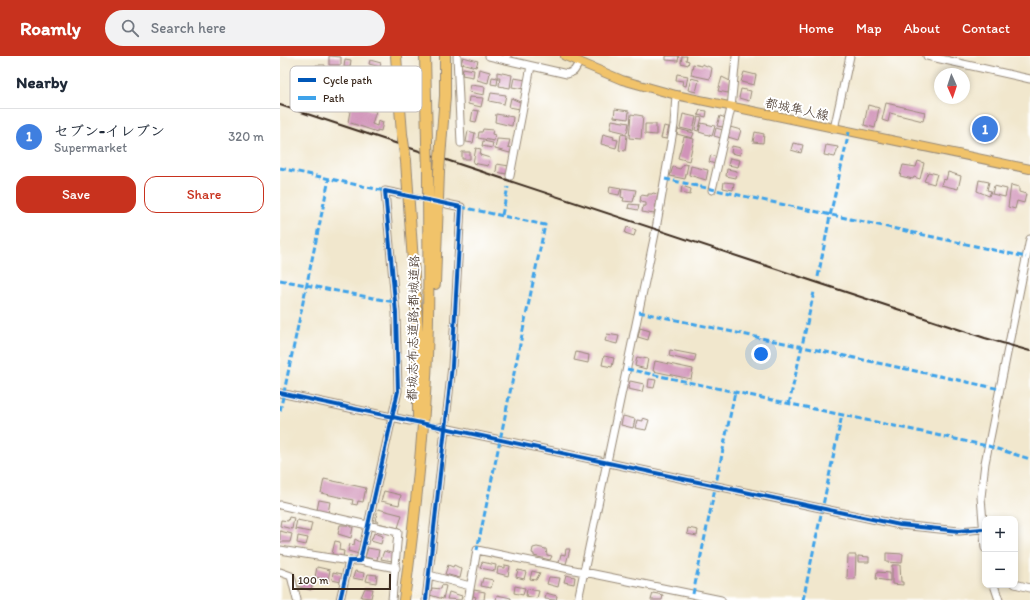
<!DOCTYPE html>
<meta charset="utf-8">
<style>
:root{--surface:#fff;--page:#f2f2f3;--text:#1f2937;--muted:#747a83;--line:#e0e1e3;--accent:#c8321e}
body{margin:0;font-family:Itim,"Klee One",sans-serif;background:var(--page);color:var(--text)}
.controls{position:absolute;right:12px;bottom:12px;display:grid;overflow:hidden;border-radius:8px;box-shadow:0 2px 6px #0003}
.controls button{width:36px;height:36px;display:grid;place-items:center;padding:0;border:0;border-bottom:1px solid var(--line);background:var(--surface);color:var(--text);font:20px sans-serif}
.compass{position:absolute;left:654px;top:12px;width:36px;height:36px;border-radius:50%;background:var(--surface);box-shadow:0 2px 6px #0003;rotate:177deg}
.scale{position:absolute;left:12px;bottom:10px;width:99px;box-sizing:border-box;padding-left:4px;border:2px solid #3b2a1e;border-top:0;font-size:11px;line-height:14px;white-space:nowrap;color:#3b2a1e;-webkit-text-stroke:3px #fff;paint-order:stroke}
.you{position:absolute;left:481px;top:298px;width:14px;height:14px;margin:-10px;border:3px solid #fff;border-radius:50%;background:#1a73e8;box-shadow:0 0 0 6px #1a73e833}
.badge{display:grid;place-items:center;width:26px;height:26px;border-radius:50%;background:var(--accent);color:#fff;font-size:13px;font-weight:700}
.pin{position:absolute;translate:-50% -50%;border:2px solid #fff;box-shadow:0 1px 4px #0006}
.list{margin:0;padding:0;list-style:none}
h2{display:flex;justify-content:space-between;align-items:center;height:52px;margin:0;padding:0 16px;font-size:17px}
h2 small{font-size:13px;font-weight:400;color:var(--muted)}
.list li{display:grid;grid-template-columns:26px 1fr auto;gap:12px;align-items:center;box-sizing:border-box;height:56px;padding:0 16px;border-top:1px solid var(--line)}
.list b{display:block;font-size:15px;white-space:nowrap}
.list p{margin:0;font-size:13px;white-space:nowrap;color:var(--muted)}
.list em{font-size:13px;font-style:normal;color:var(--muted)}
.actions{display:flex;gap:8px;padding:12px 16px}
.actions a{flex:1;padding:9px 0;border:1px solid var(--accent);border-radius:12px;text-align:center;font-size:14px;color:var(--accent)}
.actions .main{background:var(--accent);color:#fff}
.icon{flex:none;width:22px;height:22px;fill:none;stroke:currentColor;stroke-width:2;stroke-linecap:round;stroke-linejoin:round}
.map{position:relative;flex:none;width:750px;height:544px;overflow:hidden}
header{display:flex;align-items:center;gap:24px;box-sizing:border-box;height:56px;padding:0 20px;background:var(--accent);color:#fff}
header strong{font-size:19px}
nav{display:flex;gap:22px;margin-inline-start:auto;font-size:14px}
.search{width:280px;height:36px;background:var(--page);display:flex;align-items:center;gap:10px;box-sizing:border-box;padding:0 14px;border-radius:22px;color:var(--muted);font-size:15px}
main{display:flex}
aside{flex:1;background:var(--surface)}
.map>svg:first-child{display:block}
.building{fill:#d194b9}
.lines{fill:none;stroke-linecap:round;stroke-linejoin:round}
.minor-tunnel{stroke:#cdc1aa;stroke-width:7;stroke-dasharray:7 3.5;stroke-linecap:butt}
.minor-casing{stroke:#968876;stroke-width:9}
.major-casing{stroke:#968876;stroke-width:10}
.highway-casing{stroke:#968876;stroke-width:12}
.minor{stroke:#fff;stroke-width:7}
.major{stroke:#f1c36a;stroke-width:8}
.highway{stroke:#f1c36a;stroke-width:10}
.rail{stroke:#3b2a1e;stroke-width:2}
.highway-bridge-casing{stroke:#968876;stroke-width:12;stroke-linecap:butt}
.highway-bridge{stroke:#f1c36a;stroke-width:10}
.quiet{stroke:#3fa3ea;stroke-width:3;stroke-dasharray:6 3;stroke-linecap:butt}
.cycleway-casing{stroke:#fff;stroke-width:6}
.cycleway{stroke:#0057b8;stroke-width:4}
.labels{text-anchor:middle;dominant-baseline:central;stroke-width:4;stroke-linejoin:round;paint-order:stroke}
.street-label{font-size:13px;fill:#3b2a1e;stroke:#fff}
.key{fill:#fff;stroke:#c4bfbc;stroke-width:1}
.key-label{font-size:11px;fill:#3b2a1e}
</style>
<header>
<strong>Roamly</strong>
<div class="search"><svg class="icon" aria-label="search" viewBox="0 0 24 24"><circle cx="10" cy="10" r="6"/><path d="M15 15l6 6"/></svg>Search here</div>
<nav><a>Home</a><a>Map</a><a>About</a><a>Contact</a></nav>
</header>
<main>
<aside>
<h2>Nearby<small></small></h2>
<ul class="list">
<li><span class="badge" style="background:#3f7fe0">1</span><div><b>セブン-イレブン</b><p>Supermarket</p></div><em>320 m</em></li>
</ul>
<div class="actions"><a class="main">Save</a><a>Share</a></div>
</aside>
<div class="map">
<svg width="750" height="544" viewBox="0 0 750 544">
<rect width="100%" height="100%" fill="#fff"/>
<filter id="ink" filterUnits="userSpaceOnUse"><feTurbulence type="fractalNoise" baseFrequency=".025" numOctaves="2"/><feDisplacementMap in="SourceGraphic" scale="8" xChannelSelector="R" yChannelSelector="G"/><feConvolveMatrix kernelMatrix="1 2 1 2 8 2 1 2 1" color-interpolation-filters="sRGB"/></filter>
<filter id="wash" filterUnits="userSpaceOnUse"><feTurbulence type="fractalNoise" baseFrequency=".012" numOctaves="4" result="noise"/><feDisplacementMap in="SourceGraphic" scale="16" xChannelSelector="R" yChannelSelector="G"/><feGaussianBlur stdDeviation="0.9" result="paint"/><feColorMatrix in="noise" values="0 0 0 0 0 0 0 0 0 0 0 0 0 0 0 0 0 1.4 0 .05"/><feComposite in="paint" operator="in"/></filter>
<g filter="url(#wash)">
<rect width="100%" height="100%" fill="#f1e7cd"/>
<g id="blocks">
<path class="building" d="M49,0L61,1V9H49Z
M386,0H399L398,5L386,4Z
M402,0H407L406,4L409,5L408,9L401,7Z
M183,1L198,5L196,11L181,7Z
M65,3L71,4L70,11H64Z
M90,4L101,7L100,11L89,8Z
M413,8L422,10V8L432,12L430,23L411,19Z
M36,9H45L44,19L35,18Z
M183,12L194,14L193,21L182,19Z
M199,13L210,16L208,27L197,24Z
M217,16L232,19L230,32L219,30L220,21H217Z
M464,16L476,19L474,29L461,26Z
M397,18L408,20L406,30L402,29L403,25L396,24Z
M212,21L218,22L217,29L211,28Z
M442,21L450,25L448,37L438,35Z
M234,22L246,24L244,33L232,31Z
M411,22L419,24L416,36L408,34Z
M191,29L205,31L204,39L189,36Z
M461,33L471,35L469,45L459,42Z
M83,36L87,37V39L96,41L94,51L84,49L87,50V53L96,55L92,68L97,70L98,64L103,66L101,75L97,74V76L68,66L71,50L79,51L81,38Z
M211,37L226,39L224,48L209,45Z
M189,41L203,42L201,51L188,48Z
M231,42L242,47L240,53L229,51Z
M606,47L645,56L643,65L610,57L608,66L602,64Z
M588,49L599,52L595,72L584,69Z
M335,53L349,55L348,63L334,61Z
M193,54L199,55L196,66L191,65Z
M420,54L427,55L426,61L418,59Z
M216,58L233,61L232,70L215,66Z
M351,58L363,60L361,83L349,82Z
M403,58L416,61L413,75L400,72Z
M440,60L446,62L443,71L437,70Z
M418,61L422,62L418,75L415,74Z
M332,64L349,67L347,77L330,73Z
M696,66L716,71L714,80L694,76Z
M421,67L435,70L432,80L419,76Z
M365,68H376V79L365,78Z
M384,70L389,71L386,83L381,82Z
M450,71L461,74L458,84L448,81Z
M436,72L443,74L441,82L434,80Z
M203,73L213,74L212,78L215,79L214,85L198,82L199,76H202Z
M398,73L414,77L412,82L397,78Z
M188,75L195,77L193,87L186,86Z
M475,76L484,78L483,87L473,86Z
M323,78L334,81L333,83L338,84L336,92L321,88Z
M341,78L347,79L345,95L339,94Z
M404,81L414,83L409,105L398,102Z
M217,83L230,84L228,91L232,92L230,97L215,93Z
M203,85L213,87L212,92L202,90Z
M513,87L523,89L521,97L511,94Z
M546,89L558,91L555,101L544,99Z
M452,90L461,92L460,99L451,97Z
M196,92L201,93L200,99L210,102L208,110L193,107Z
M182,96H190V103H182Z
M431,99L437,101L435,108L429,106Z
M450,102L460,104L458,111L448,109Z
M638,105L644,107L640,123L634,121L633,123L620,120L623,109L636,111Z
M217,108L229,110L227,118L216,116Z
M404,108L408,109L405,123L390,120L393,111L400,113Z
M411,110L428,114L426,124L409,119Z
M447,113L457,115L456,122L446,120Z
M648,116L657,118L654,128L644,125Z
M668,116L681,120L678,133L661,129L663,123L666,124Z
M699,124L709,126L707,134L711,135L709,140L697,135Z
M444,126L454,127L453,134L443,132Z
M731,129L739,131V136L746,138L744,147L737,145L735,153L728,151Z
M330,130L341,132L339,139L329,137Z
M402,130L411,133L410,139L401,137Z
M714,130L727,133L725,141L712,138Z
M342,132L356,134L353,146L343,145L344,142L341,141Z
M373,137L378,138L374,158L362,156L363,150H366V147L360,146L361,139L368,140V138H372Z
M349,148L359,149L358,154L348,152Z
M347,171L356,174L354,180L345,177Z
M360,272L370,275L368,284L358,281Z
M327,278L339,280L337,288L325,285Z
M390,294L416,299L414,306L389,300Z
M296,296L309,299L308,307L294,304Z
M324,300L334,302L332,311L322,309Z
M357,301L368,303L366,313L355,310Z
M375,305L413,313L411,323L373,315Z
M369,323L376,324L374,332L368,331Z
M350,325L364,328L362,336L348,333Z
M343,360L355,363L353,372L341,369Z
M363,362L369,364L366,374L355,372L357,364L363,365Z
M44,423L86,432L83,446L78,445L77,449L72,448L73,444L41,437Z
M104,435L121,439L119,449L101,445Z
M39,444L50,446L48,457L37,454Z
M98,453L122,459L118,472L98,467V465H95Z
M9,461L14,462L12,473L0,470L1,464L8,465Z
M17,464L32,467L30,476L15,473Z
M60,469H70V471H73L71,482L58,478Z
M408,472L418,474L417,480L407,478Z
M0,475L12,478L10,486H0Z
M94,477L103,480L101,488L91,485Z
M18,480L28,482L26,489L17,487Z
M75,483L82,487L79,498L68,495L70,488L74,489Z
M55,485L60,486L59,494L64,495L63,501L52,498Z
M257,491L266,493L267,499L272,500L270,504L254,500V498L252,497L253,492Z
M88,492L99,494L97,504L85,501Z
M286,493H290L286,508L279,506L281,498L285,499Z
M104,495L114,498L112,505L101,503Z
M606,497L623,498L622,507L606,506Z
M568,499H576L575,523H567Z
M578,500L589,501V506H578Z
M202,506L216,509L215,515L200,512Z
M168,509L173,511L174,509L182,513L180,522L165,518Z
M225,509L230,510L228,520L217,517L218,511L225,512Z
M612,509H620L621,526H623V529L612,528Z
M37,511L50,514L48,524L35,521Z
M238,514L246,516L244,523L236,521Z
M75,515L84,517L83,524L73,522Z
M252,515L260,517L256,524L250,523Z
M53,516L62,518L61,526L52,524Z
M597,516L610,517V525L596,523Z
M88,518L97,519L96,527L86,525Z
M286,519L295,521L294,528L284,526Z
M269,521L280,522L278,531L267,528Z
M203,522L213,524L211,532L201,530Z
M20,524L33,526L31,534L19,531Z
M162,529L166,530L163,543L150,539L152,532L161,533Z
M235,530L245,532L243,539L234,537Z
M85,532L93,533L91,542L81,541Z
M247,533L259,535L257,542L246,540Z
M194,534L205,536L204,544H195L196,541L193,540Z
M169,536L182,540L181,544L167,543Z
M266,537L277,540L276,544L265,543Z
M373,537L383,539L382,544H371Z
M217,539L231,542V544H216Z"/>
</g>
</g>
<g filter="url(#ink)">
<use href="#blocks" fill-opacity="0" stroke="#968876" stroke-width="1"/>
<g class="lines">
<path class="minor-tunnel" d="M124,139L167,148
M130,365L160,371"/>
<defs>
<path id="minor" d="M177,0L181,87
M209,0L226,4
M227,0L226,4L287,18L294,15L299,7
M647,0L750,23
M554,73L570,0
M230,120L251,10
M432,134L451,52L456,0
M0,337L130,365
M160,371L620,469L679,475L702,473
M0,449L118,476L112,544
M705,492L701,441L705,407L750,183
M0,494L69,505
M80,505L116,512
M0,516L11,520L17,544
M149,519L190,530
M735,528L750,532
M714,529L719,544
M60,544L69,505H80L118,335L116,257L105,135L120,138
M146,544L172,310L181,151L167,148
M188,544L197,494L441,544
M298,544L376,173L394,69L396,39"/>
<path id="major" d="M285,0L342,24L396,39L750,113"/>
<path id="highway" d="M116,0L122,78
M145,0L147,86
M161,89L165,40V0
M126,105L138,278V360
M155,228L159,115
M124,544C133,476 141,408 145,339C150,264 148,188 148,113"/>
</defs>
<use href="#minor" class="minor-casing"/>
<use href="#major" class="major-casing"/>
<use href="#highway" class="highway-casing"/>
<use href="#minor" class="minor"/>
<use href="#major" class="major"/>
<use href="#highway" class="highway"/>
<path class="rail" d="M0,49L705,282L750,295"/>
<defs>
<path id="highway-bridge" d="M122,78L126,105
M147,86L148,113
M159,115L161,89"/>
</defs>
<use href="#highway-bridge" class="highway-bridge-casing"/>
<use href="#highway-bridge" class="highway-bridge"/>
<path class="quiet" d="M0,112L105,135
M385,123L746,201
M181,151L265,169L197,494
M222,159L228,131
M538,221L550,160L569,76
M0,224L114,246
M359,256L720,333
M347,313L708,390L750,403
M509,348L534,236
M0,355L49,123
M413,538L455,336
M523,544L562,359"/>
<defs>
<path id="cycleway" d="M0,337L620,469L679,475L702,473
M60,544L69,505H80L118,335L116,257L105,135L181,151L172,310L146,544"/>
</defs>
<use href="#cycleway" class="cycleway-casing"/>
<use href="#cycleway" class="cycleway"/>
</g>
</g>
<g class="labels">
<g class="street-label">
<text transform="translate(517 53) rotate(12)">都城隼人線</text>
<text transform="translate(133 272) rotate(-89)">都城志布志道路;都城道路</text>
</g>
</g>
<rect x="10" y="10" width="132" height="46" rx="6" class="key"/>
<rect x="18" y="22" width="18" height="4" fill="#0057b8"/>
<rect x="18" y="40" width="18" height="4" fill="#3fa3ea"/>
<g class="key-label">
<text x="43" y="28">Cycle path</text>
<text x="43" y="46">Path</text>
</g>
</svg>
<div class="controls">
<button>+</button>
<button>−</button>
</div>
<svg class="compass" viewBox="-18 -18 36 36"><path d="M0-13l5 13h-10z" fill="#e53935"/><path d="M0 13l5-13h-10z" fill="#747a83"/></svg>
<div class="scale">100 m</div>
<div class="you"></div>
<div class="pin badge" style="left:705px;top:73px;background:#3f7fe0">1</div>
</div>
</main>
